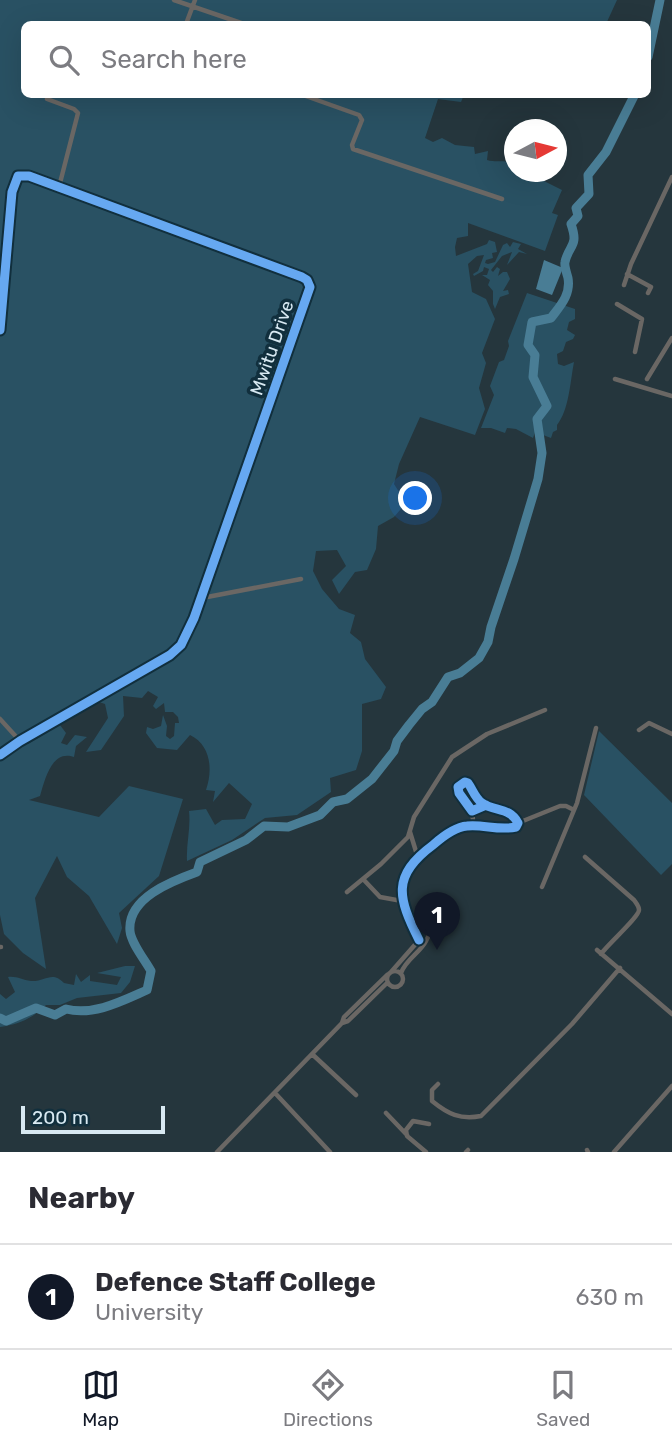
<!DOCTYPE html>
<style>
:root{--surface:#fff;--page:#f2f2f3;--text:#2b2b33;--muted:#7c7c81;--line:#e1e1e2;--accent:#111827}
body{margin:0;font-family:Rubik,sans-serif;background:var(--page);color:var(--text)}
.compass{position:absolute;left:504px;top:119px;width:63px;height:63px;border-radius:50%;background:var(--surface);box-shadow:0 7px 28px #0002;rotate:83deg}
.scale{position:absolute;left:21px;bottom:18px;width:144px;box-sizing:border-box;padding-left:7px;border:4px solid #d8e9f2;border-top:0;font-size:19px;line-height:24px;white-space:nowrap;color:#d8e9f2;-webkit-text-stroke:5px #112f3d;paint-order:stroke}
.you{position:absolute;left:416px;top:499px;width:24px;height:24px;margin:-18px;border:5px solid #fff;border-radius:50%;background:#1a73e8;box-shadow:0 0 0 10px #1a73e833}
.badge{display:grid;place-items:center;width:46px;height:46px;border-radius:50%;background:var(--accent);color:#fff;font-size:23px;font-weight:700}
.pin{position:absolute;translate:-50% -58px;filter:drop-shadow(0 2px 4px #0008)}
.pin::after{content:'';position:absolute;top:37px;width:24px;height:21px;background:inherit;clip-path:polygon(0 0,100% 0,50% 100%)}
.list{margin:0;padding:0;list-style:none}
h2{display:flex;justify-content:space-between;align-items:center;height:91px;margin:0;padding:0 28px;font-size:30px}
h2 small{font-size:23px;font-weight:400;color:var(--muted)}
.list li{display:grid;grid-template-columns:46px 1fr auto;gap:21px;align-items:center;box-sizing:border-box;height:105px;padding:0 28px;border-top:2px solid var(--line)}
.list b{display:block;font-size:26px;white-space:nowrap}
.list p{margin:0;font-size:23px;white-space:nowrap;color:var(--muted)}
.list em{font-size:23px;font-style:normal;color:var(--muted)}
.icon{flex:none;width:38px;height:38px;fill:none;stroke:currentColor;stroke-width:2;stroke-linecap:round;stroke-linejoin:round}
.map{position:relative;flex:none;width:672px;height:1152px;overflow:hidden}
.search{position:absolute;background:var(--surface);box-shadow:0 7px 28px #0002;left:21px;right:21px;top:21px;height:77px;display:flex;align-items:center;gap:18px;box-sizing:border-box;padding:0 24px;border-radius:10px;color:var(--muted);font-size:26px}
.sheet{height:196px;background:var(--surface)}
nav{display:flex;justify-content:space-around;align-items:center;box-sizing:border-box;height:98px;border-top:2px solid var(--line);background:var(--surface);font-size:19px;color:var(--muted)}
nav a{display:grid;justify-items:center;gap:4px}
nav .on{color:var(--accent)}
.map>svg:first-child{display:block}
.green{fill:#295163}
.water{fill:#497d95}
.lines{fill:none;stroke-linecap:round;stroke-linejoin:round}
.river{stroke:#497d95;stroke-width:9}
.street{stroke:#6a6764;stroke-width:4.5}
.cycleway-casing{stroke:#112f3d;stroke-width:13}
.cycleway{stroke:#66a8f1;stroke-width:9}
.labels{text-anchor:middle;dominant-baseline:central;stroke-width:7;stroke-linejoin:round;paint-order:stroke}
.street-label{font-size:18px;fill:#d8e9f2;stroke:#112f3d}
</style>
<div class="map">
<svg width="672" height="1152" viewBox="0 0 672 1152">
<rect width="100%" height="100%" fill="#25363d"/>
<path class="green" d="M0,0H617L606,24H24V94L464,95L461,102L438,99L425,138L433,142L442,138L455,145L474,147L475,154L488,151L487,160C496,163 507,159 514,164V172H531L536,177L562,190L552,213L558,215L545,251L468,223V236L457,238L455,247L456,256L487,244L489,240L495,242L497,252L492,253L493,258L486,260L485,263L488,264L495,262L503,245L507,243L510,247L513,242L521,244L518,249L527,254L519,252L507,265L512,252L502,256L491,270L493,272L497,267L500,269L498,276L503,272H507L510,279L503,291L508,290L509,294L500,297L495,309L493,304V291L488,285L490,280L482,275H487L489,269L484,267L483,271L474,276L473,274L478,271L484,255L477,256L468,264L472,292L486,299L495,319L482,353L486,363L479,388L485,409L475,435L420,417L399,464L394,484L406,503L394,517L378,526L376,549L367,570L355,572L339,594L332,580L346,566L337,550L316,551L313,571L322,589L339,609L355,615L350,633L361,642L365,659L386,687L381,699L362,704V751L356,770L330,778L331,792L297,815L265,818L232,840L187,861C186,844 191,828 189,811L206,809L215,825L222,820L245,819L252,804L229,783L213,802L215,791L206,790C213,770 211,745 190,735L177,750L157,748L146,733L147,727L153,729L161,726L163,715L167,726L166,736L170,739L174,736L175,723H179L178,717L173,712H165L164,703L156,709L153,706L158,697L148,691L142,698L123,696L124,716L101,750L86,752L108,718L105,704L99,702L91,705L80,713L65,708L25,733L28,744L60,725L66,733L61,743L67,745L75,735L87,737L76,746L74,757C52,749 45,779 40,796L29,800L99,817L129,786L183,799L159,876L119,913L122,928L117,944L89,896L67,877L57,856L35,898L46,969L23,953L4,934L0,915Z
M527,293L575,309V319L569,322L567,330L575,335L573,339L566,342L563,351L557,354L558,364L564,366L574,362C570,383 569,410 557,425V430L553,432L551,438L535,432L533,438L516,429L507,428L505,433L491,428H481L494,395L490,386L499,362L504,360L509,346L508,341Z
M599,731L672,803V864L661,875L584,795Z
M125,966H135L130,982L121,993L77,998L60,1005H46C31,1019 20,1024 0,1027V994L6,999L15,992L8,977C17,976 22,980 31,981C45,982 52,970 64,983L74,985L76,974L81,982L90,975V981L117,985L121,977L97,973Z"/>
<path class="water" d="M544,260L563,268L552,295L536,289Z"/>
<g class="lines">
<path class="river" d="M648,57L660,0
M0,1018L6,1021L36,1008L55,1015L66,1009C94,1016 122,1001 147,990L151,971C145,960 131,943 130,931C127,898 172,881 197,872L200,862L246,840L264,826L288,827L320,815L333,802L347,799L372,779L394,751L397,741L409,725L422,709L432,702L448,677L460,673L479,658L488,642L491,627L514,559L538,479L542,453L537,419L547,406L533,377L535,355L528,345L532,322L551,318C560,306 571,295 568,278C567,274 564,266 565,262C569,244 579,247 571,224L578,216L576,208L589,194L588,175L606,152L635,94"/>
<path class="street" d="M174,0L244,24
M186,24L195,0
M300,94L359,115L362,120L352,145L353,149L502,199
M47,99L74,109L78,113L59,187
M627,274L651,287L648,293
M624,285L631,264L672,177
M617,304L642,319L635,352
M0,330L12,192L18,176H29L302,277L307,280L310,287L194,618L181,645L170,655L20,741L0,755
M615,379L672,396
M647,379L672,338
M202,598L301,579
M0,719L20,741
M639,730L649,723L672,734
M518,823L560,806H566L574,810
M469,826L473,820L472,811
M410,832L418,858
M585,857L634,900C636,903 639,906 639,910C639,917 607,945 601,954
M363,879L380,897L402,901
M542,887L577,803L596,728
M347,892L381,864L408,837L414,817L452,757L487,734L545,710
M419,940C398,898 391,876 433,845C442,837 455,827 467,826C483,824 499,831 516,827L518,823C510,807 495,812 482,803C475,798 473,790 468,783L465,782L458,787L459,793L472,811L486,805
M0,947H1
M597,950L672,1014
M387 979a8 8 0 1 1 16 0a8 8 0 1 1-16 0Z
M391,972L420,939
M401,973C406,959 420,953 426,941C430,933 433,927 438,920H442L448,932
M342,1023L348,1021L387,983
M312,1054L356,1095
M438,1084L432,1090V1101C448,1114 460,1120 481,1116L572,1024L620,968
M275,1093L330,1152
M386,1113L407,1135
M587,1150L588,1152
M217,1152L342,1023L344,1017L387,975
M426,1152L407,1136L406,1130L413,1121L429,1124
M466,1152L468,1150
M614,1152L672,1086"/>
<defs>
<path id="cycleway" d="M0,330L12,192L18,176H29L302,277L307,280L310,287L194,618L181,645L170,655L20,741L0,755
M419,940C398,898 391,876 433,845C442,837 455,827 467,826C483,824 499,831 516,827L518,823C510,807 495,812 482,803C475,798 473,790 468,783L465,782L458,787L459,793L472,811L486,805"/>
</defs>
<use href="#cycleway" class="cycleway-casing"/>
<use href="#cycleway" class="cycleway"/>
</g>
<g class="labels">
<g class="street-label">
<text transform="translate(272 348) rotate(-71)">Mwitu Drive</text>
</g>
</g>
</svg>
<svg class="compass" viewBox="-18 -18 36 36"><path d="M0-13l5 13h-10z" fill="#e53935"/><path d="M0 13l5-13h-10z" fill="#7c7c81"/></svg>
<div class="scale">200 m</div>
<div class="you"></div>
<div class="pin badge" style="left:437px;top:950px">1</div>
<div class="search"><svg class="icon" aria-label="search" viewBox="0 0 24 24"><circle cx="10" cy="10" r="6"/><path d="M15 15l6 6"/></svg>Search here</div>
</div>
<section class="sheet">
<h2>Nearby<small></small></h2>
<ul class="list">
<li><span class="badge">1</span><div><b>Defence Staff College</b><p>University</p></div><em>630 m</em></li>
</ul>
</section>
<nav>
<a class="on"><svg class="icon" aria-label="map" viewBox="0 0 24 24"><path d="M3 6l6-2 6 2 6-2v14l-6 2-6-2-6 2zM9 4v14M15 6v14"/></svg>Map</a>
<a><svg class="icon" aria-label="directions" viewBox="0 0 24 24"><path d="M12 3l9 9-9 9-9-9zM9 14v-3h6M13 9l2 2-2 2"/></svg>Directions</a>
<a><svg class="icon" aria-label="saved" viewBox="0 0 24 24"><path d="M7 4h10v16l-5-4-5 4z"/></svg>Saved</a>
</nav>
